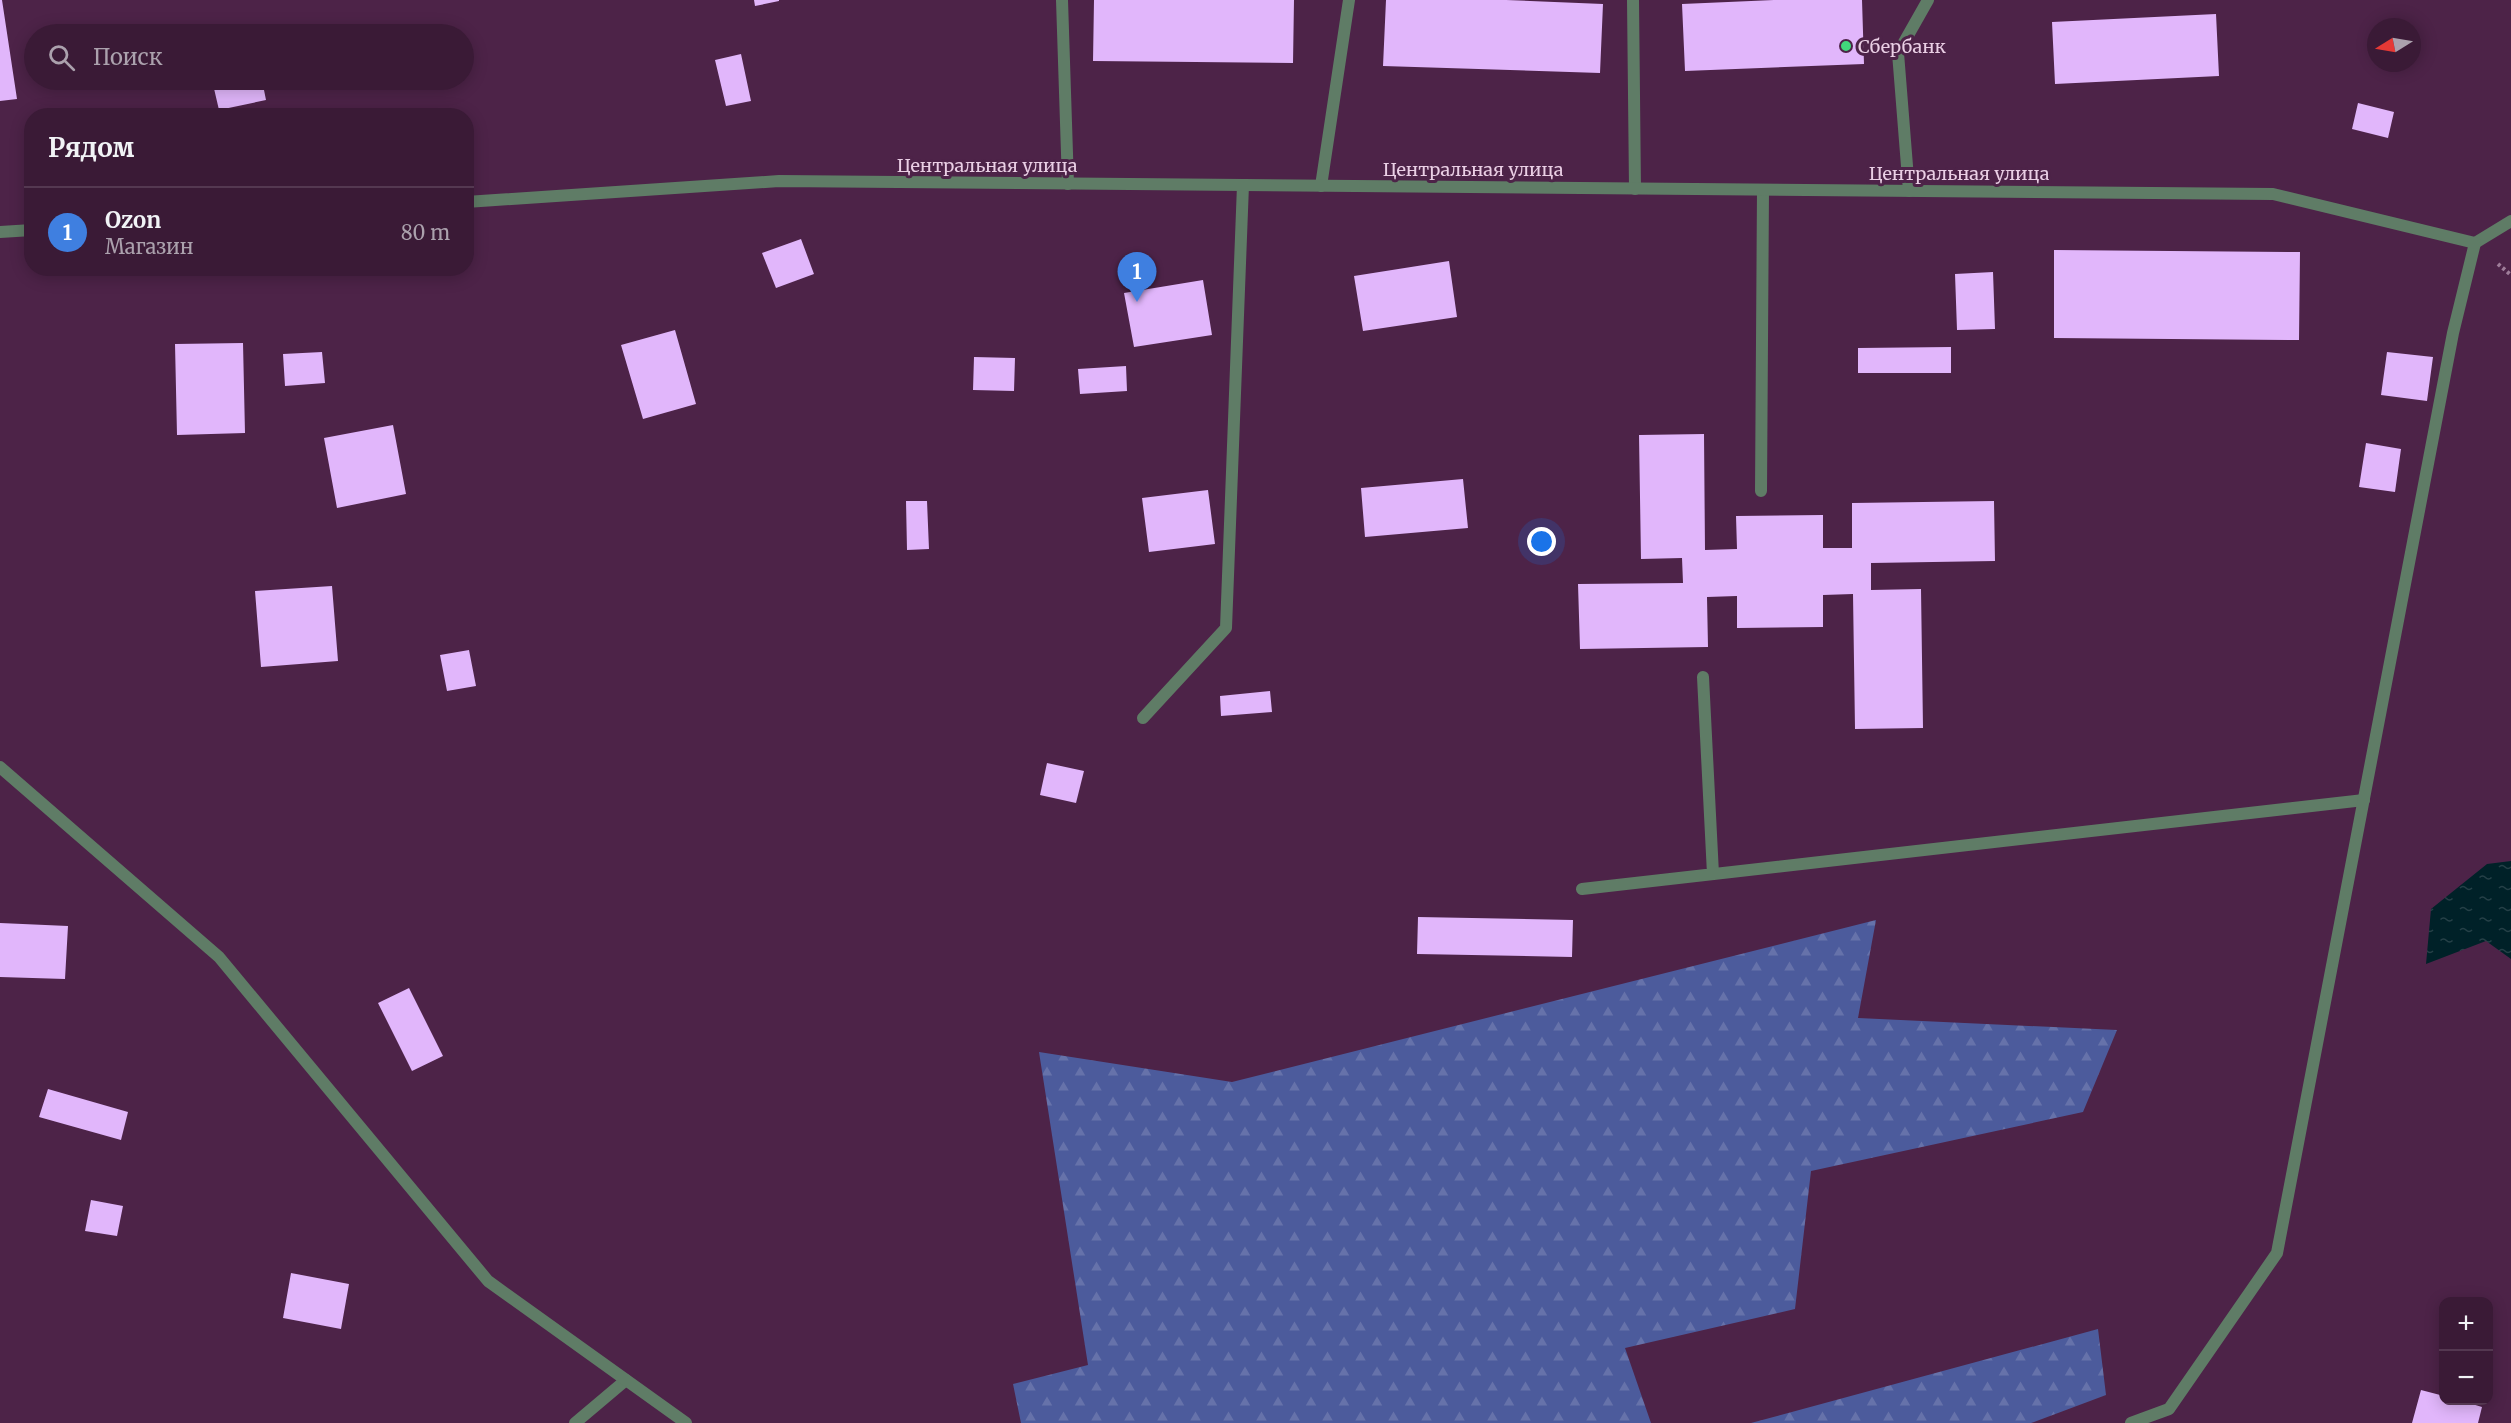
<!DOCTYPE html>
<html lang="ru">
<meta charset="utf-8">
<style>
:root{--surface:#3a1a36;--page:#41233e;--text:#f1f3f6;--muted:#aba1ad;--line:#543851;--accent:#db2777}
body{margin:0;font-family:Merriweather,serif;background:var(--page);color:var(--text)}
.controls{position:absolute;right:18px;bottom:18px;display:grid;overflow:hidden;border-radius:12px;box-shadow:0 3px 15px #0003}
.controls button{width:54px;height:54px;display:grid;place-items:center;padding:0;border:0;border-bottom:2px solid var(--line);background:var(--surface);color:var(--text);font:30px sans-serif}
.compass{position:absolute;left:2367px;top:18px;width:54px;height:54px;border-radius:50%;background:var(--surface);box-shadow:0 3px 15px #0003;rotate:259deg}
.you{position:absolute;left:1542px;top:542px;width:21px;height:21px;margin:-15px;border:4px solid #fff;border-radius:50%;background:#1a73e8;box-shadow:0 0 0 9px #1a73e833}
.badge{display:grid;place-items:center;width:39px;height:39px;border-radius:50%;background:var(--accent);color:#fff;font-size:20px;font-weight:700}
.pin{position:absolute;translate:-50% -50px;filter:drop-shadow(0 2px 3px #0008)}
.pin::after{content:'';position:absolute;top:32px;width:21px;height:18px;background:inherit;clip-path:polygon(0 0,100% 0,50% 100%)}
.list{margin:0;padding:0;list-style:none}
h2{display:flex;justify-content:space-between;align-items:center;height:78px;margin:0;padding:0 24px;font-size:26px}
h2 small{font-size:20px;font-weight:400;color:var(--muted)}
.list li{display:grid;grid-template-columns:39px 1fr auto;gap:18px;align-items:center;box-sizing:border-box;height:90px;padding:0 24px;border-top:2px solid var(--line)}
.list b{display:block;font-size:22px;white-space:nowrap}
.list p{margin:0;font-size:20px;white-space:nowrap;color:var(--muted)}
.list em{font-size:20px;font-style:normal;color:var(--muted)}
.icon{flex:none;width:33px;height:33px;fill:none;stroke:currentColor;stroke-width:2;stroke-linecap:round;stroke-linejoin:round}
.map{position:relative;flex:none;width:2511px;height:1423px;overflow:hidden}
.search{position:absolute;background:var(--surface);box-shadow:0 3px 15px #0003;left:24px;top:24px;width:450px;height:66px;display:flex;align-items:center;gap:15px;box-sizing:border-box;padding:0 21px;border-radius:33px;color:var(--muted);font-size:22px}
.panel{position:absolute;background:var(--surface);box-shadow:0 3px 15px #0003;left:24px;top:108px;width:450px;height:168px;border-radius:24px}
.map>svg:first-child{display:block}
.forest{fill:url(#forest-firs)}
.water{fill:url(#water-ripples)}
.building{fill:#e1b6fb}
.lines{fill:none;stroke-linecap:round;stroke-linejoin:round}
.path{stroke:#9f7d9a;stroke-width:4;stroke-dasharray:3 3;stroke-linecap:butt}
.lane{stroke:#5f7c66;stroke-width:12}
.street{stroke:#5f7c66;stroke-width:12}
.poi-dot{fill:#41d77c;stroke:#4d2348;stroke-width:2}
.labels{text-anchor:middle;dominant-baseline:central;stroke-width:6;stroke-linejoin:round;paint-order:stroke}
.poi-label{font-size:18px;fill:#eacfe5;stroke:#4d2348;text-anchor:start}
.street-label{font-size:18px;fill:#eacfe5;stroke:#4d2348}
</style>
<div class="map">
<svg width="2511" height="1423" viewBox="0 0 2511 1423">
<defs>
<pattern id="forest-firs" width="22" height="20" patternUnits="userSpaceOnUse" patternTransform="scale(1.5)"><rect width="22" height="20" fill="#4c5b9c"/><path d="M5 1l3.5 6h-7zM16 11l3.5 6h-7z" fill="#6672aa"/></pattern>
<pattern id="water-ripples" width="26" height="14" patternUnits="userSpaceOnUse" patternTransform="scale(1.5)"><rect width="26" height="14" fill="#002128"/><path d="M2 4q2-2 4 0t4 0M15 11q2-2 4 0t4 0" fill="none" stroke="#254047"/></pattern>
</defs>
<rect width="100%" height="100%" fill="#4d2348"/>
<path class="forest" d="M1876,920L1858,1018L2117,1030L2083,1112L1811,1171L1795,1309L1625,1348L1651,1423H1021L1013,1384L1088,1365L1039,1052L1232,1082Z
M2098,1329L2106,1395L2031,1423H1751Z"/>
<path class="water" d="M2511,861V959L2486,941L2426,964L2431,909L2487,864Z"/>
<path class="building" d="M0,0H2L17,99L0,101Z
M754,0H779V1L755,6Z
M1094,0H1294L1293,63L1093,61Z
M1386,0H1506L1603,4L1600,73L1383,66Z
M1774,0H1862L1864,64L1685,71L1682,4Z
M2216,14L2219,76L2055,84L2052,22Z
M251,27L253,34H223V33Z
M741,54L751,101L726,106L715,60Z
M212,80H262L266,100L219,110Z
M2358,103L2394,112L2388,138L2352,129Z
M801,239L814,274L776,288L762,253Z
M2054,250L2300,252L2299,340L2054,338Z
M1449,261L1457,317L1363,331L1354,276Z
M1993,272L1995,329L1957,330L1955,274Z
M1203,280L1212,335L1134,347L1124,293Z
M675,330L696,404L643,419L621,345Z
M243,343L245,433L177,435L175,344Z
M1951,347V373H1858V348Z
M322,352L325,383L285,386L283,354Z
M2387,352L2433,357L2427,401L2381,395Z
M974,357L1015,358L1014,391L973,390Z
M1126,366L1127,391L1080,394L1078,369Z
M393,425L406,494L337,508L324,438Z
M1704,434L1705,550L1737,549L1736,516L1823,515V548H1852V503L1994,501L1995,561L1871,563V590L1921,589L1923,728L1855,729L1853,594L1823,595V627L1737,628V596L1707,597L1708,647L1580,649L1578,584L1683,583L1682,558L1641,559L1639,435Z
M2366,443L2401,449L2395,492L2359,487Z
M1463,479L1468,528L1365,537L1361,488Z
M1208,490L1215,544L1149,552L1142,498Z
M906,501H927L929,549L907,550Z
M332,586L338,661L261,667L255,591Z
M469,650L476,686L447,691L440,655Z
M1270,691L1272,712L1221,716L1220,696Z
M1047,763L1084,771L1076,803L1040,795Z
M1418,917L1573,920L1572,957L1417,954Z
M0,923L68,926L65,979L0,977Z
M409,988L443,1056L412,1071L378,1003Z
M48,1089L128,1112L121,1140L39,1117Z
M91,1200L123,1206L117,1236L85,1231Z
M291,1273L349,1284L341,1329L283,1318Z
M2421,1390L2444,1396V1400H2459L2482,1407L2478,1423H2412Z"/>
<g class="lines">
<path class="path" d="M2498,264L2511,275"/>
<path class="lane" d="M1062,0L1068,184
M1633,0L1635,189
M1321,186L1349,0
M1909,191L1898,53L1928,0
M2475,243L2511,221
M1761,491L1763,190
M1703,677L1713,874
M1143,718L1226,628L1243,185
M1582,889L2364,800
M575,1423L626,1380"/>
<path class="street" d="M466,202L779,181L2273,194L2475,243L2453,333L2277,1253L2169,1409L2131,1423
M0,232L32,230
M0,767L219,957L488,1281L686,1423"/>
</g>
<circle class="poi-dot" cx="1846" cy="46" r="6"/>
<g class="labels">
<g class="poi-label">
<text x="1858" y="46">Сбербанк</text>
</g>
<g class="street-label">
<text x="987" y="165">Центральная улица</text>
<text x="1473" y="169">Центральная улица</text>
<text x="1959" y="173">Центральная улица</text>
</g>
</g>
</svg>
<div class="controls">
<button>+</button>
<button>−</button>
</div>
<svg class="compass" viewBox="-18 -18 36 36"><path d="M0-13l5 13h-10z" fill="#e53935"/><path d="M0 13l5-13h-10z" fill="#aba1ad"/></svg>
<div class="you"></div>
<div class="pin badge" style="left:1137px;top:302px;background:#3f7fe0">1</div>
<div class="search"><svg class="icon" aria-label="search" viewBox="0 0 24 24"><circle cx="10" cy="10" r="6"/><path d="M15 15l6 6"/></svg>Поиск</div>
<section class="panel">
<h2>Рядом<small></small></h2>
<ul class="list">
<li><span class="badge" style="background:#3f7fe0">1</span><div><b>Ozon</b><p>Магазин</p></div><em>80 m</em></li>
</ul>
</section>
</div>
